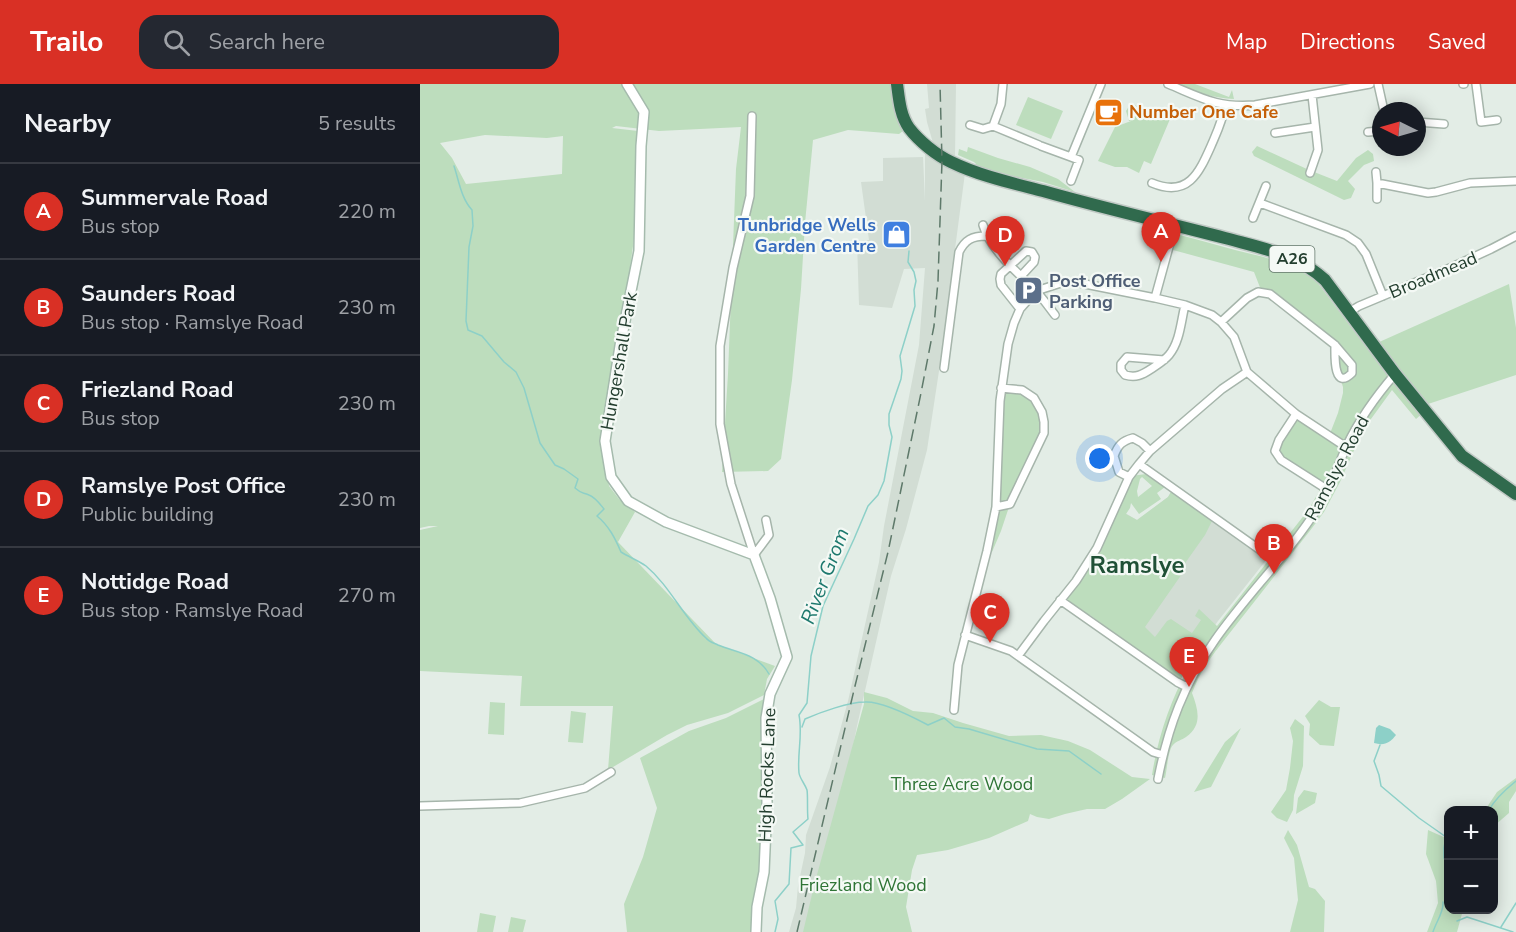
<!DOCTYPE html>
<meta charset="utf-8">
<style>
:root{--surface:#171b24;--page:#242831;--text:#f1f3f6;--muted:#9ea1a6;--line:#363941;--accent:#d93025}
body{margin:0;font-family:"Nunito Sans",sans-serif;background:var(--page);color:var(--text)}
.controls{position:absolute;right:18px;bottom:18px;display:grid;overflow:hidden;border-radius:12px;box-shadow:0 3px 15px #0003}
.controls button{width:54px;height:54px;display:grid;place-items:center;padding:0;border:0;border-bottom:2px solid var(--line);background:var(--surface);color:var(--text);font:30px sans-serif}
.compass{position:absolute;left:952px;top:18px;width:54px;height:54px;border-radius:50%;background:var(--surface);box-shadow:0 3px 15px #0003;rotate:275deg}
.you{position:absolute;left:680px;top:375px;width:21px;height:21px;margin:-15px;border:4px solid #fff;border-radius:50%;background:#1a73e8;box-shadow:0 0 0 9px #1a73e833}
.badge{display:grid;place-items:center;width:39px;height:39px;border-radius:50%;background:var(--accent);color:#fff;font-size:20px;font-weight:700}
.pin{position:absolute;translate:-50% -50px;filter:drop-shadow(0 2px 3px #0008)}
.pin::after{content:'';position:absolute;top:32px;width:21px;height:18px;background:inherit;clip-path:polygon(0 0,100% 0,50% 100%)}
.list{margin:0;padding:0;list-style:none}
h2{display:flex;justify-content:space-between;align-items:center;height:78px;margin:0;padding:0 24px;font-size:26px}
h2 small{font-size:20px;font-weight:400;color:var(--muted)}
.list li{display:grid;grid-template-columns:39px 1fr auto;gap:18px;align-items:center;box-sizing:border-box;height:96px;padding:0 24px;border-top:2px solid var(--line)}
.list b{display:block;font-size:22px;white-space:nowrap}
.list p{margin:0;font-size:20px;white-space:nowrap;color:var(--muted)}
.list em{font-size:20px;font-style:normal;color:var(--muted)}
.icon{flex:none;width:33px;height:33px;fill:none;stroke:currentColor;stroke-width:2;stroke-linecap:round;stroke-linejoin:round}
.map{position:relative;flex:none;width:1096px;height:848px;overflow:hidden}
header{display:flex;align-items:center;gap:36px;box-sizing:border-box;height:84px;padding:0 30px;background:var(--accent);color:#fff}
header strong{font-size:28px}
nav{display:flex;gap:33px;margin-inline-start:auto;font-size:21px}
.search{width:420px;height:54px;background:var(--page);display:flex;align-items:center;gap:15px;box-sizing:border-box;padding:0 21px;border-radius:18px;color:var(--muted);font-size:22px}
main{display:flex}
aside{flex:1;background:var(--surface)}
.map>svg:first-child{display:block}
.built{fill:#d2ddd4}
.green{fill:#bdddbd;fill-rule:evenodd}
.water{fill:#8dd0c8}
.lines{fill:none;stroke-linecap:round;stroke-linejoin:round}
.stream{stroke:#8dd0c8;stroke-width:1.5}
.street-casing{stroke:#a6b5ab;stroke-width:10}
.secondary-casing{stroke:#a5bbad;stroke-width:12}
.highway-casing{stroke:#c1c9c5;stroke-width:15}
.street{stroke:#fff;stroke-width:7}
.secondary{stroke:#fff;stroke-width:9}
.highway{stroke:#306a4d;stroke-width:12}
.rail{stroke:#5e796a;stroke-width:1.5;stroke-dasharray:12 6;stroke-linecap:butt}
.labels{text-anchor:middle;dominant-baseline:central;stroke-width:4.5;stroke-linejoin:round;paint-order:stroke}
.shield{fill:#f4f9f5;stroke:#62766a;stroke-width:1.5}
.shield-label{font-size:16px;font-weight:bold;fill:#233e2f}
.food-label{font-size:18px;font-weight:bold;fill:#c56008;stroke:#f4f9f5;text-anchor:start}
.shop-label{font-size:18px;font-weight:bold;fill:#366cbe;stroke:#f4f9f5;text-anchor:end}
.street-label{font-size:18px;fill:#233e2f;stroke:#f4f9f5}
.service-label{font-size:18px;font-weight:bold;fill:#4e5e75;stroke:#f4f9f5;text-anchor:start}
.park-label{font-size:18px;fill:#2e7435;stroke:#f4f9f5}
.water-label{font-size:20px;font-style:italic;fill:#1e796e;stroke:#f4f9f5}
.district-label{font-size:24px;font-weight:bold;fill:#1f5036;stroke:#f4f9f5}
</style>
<header>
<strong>Trailo</strong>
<div class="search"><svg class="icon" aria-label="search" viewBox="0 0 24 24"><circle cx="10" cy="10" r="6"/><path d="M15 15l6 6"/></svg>Search here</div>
<nav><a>Map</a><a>Directions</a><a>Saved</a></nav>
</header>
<main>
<aside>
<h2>Nearby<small>5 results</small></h2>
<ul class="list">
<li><span class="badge">A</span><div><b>Summervale Road</b><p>Bus stop</p></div><em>220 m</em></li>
<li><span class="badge">B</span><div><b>Saunders Road</b><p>Bus stop · Ramslye Road</p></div><em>230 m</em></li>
<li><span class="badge">C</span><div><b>Friezland Road</b><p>Bus stop</p></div><em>230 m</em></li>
<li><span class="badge">D</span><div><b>Ramslye Post Office</b><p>Public building</p></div><em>230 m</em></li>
<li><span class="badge">E</span><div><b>Nottidge Road</b><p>Bus stop · Ramslye Road</p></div><em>270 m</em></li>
</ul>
</aside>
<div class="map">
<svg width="1096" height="848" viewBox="0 0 1096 848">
<rect width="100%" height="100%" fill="#e3ede6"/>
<path class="built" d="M507,0H536L535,73L519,64L513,59L507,38L505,25L509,24Z
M505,66L522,77L524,81L545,89L519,287L507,366L486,445L471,492L437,642L426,698L386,848H369L376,824L378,802L385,769L386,751L410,683L428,617L459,478L464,442L499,261L505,184L484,185L472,224L439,221L437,157L449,156L441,98L463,97V74L503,73L505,117Z
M751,408L847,475L798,537L774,570L760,596L708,559L700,426L717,436L748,413Z"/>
<path class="green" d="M0,0H471L476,28L483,47L479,50L428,46L393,56L385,139L381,205L372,296L361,375L348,387L302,388L308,290L316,85L321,43L239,47L196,42L192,44L218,47L217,133L209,191L182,355L189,402L199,415L215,428L198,458L296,560L355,582L347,595L344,611L308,629L267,641L247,651L188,686L193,622H100L102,592L0,587V446L18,442H9L0,444ZM65,51L127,54L143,52L142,90L46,100L32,74L20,59Z
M760,0H775L809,13L812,6L814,15C794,14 778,9 760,0Z
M608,13L643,27L631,55L596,41Z
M711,19L727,27L728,25L750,35L731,80L724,77L719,89L707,83H695L678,77L695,43L711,37H709L706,27Z
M837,62L889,86L917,97L936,74L948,66L953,70L954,77L944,81L928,97L935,105L931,114L924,116L834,72L832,68Z
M548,63L578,74L610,83L638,95L655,108L623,98L592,92L556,82V80L554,78L538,71L539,65L547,68Z
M760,151C779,156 797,161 815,166C844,173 874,179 897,198L967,291L971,296L975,293L1003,329L996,335L972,306L943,346L920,398L904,428L889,448L805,555C792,571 779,590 772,609C778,625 783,641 766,653C762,656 756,657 753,661C748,666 747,686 745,694L732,691C738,653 750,617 769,583L760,596L729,574L726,575L707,562L708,559L670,531L668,534L641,516L657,497L711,392L726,390L745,403L737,409L741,415L719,430L711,419L710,424L706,430L717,436L748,413L751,408L792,437L785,451L761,485L764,487L725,543L735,553L747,537L751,535L772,549L781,536L775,532L779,525L797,542L889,425L902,402L875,384L856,368L876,332L909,352L918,329L923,309V303L919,290L916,260L841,206L834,188L753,166L755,157L757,152ZM722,393L732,402L718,413L717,407L720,395Z
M1089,200L1096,244V291L1005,321L957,259Z
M582,305L601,307L613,314L622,329L623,348L590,420L581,447L572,468L568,467L571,450Z
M444,608L467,614L493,627L513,629L543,639L589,652L621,651L648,657L670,666L712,693L730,695L702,715L685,725H667L645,730L629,735L617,733L610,730L608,737L569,754L528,766L497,771L492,786L486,823L492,848H383L395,798L444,620Z
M344,615L341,631L342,637L343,719L340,787L333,848H207L204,820L223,773L237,724L220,674L269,647L306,634Z
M899,616L911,623H920L914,662L900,661L889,651L890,640L885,632Z
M70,618L85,619L84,651L68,650Z
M151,627L166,629L163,659L148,658Z
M875,635L884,642L883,682L874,711L873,726L867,738L857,734L851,728L866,706L870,684L873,657L870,644Z
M821,644L791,703L774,708L805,658Z
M1096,694V707L1089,718V729L1074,742V726H1065L1077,708Z
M884,706L897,709L895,719L876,730L878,714Z
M868,746L877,761L889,803L895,805L905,817L904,848H870L878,816L874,774L864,754Z
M1008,746L1028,755V826H1043L1037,848H1007L1018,819L1016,797L1006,770Z
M60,829L76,832L73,848H57Z
M91,833L106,836L103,848H88Z"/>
<path class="water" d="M959,641L970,645L976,651C970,659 964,662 954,659L956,644Z"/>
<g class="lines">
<path class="stream" d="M34,82C39,97 41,114 52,126L53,142L49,163L46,237L48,246L62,252L84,278L96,288L104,304L120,359L135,381L144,385L158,395L155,404C162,410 161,408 169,411C175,413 180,420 184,425L177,432C189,442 195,454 201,468C209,473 219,477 226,482C250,502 263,533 286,554C289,558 294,559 298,561C318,569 338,570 349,590
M382,643L385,635C401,628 429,618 445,618C461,617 493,633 508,641L524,634L535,643L549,645L617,665L649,667L681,690
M960,661L954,677L959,691L961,702L999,734L1026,753L1024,764V774
M1069,726C1075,715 1086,705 1096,697
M1037,837L1047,833L1093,848
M1081,843L1096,819
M355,848L358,835L355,817L369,800L371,764L383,761L373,748L388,735C387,728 388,711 387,706C385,700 380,695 379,689C377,669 383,651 379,631L387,619L391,572L403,522L434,455L448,422L458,411L464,397L472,353L469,341V330L481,295L482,287L480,272L495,222L494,206L496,197L494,188L488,178L489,167
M1013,848C1016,838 1024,828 1023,818"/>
<defs>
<path id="street" d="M583,0L581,20L573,42L619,61
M748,0C782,14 797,24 835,21L950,0
M958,0L964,27
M1043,0H1044
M1056,0L1061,38L1077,36
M332,32L330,112L313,184L300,262V340L311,400L334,471
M997,38L1024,40
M550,41L563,45L573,42
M948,48L961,47
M855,49L895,43
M621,62L651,73L681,0
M956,88L957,99
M890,89L898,66L892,11
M651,97L659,76L651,73
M732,99C768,114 779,89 791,62C797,48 803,36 805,21
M957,115V99L1008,109L1016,108L1050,99L1096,97
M840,119L926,151L938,159L946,170L963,212
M833,134L846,102
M563,141C570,165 596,187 614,205C622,213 628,222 635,231
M735,214L755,141
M600,225L581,201L580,195L581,190L606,167L612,168L615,173L614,178L601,192
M929,228L939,222L1032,183L1071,165L1096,152
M801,238L827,214L838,208L850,210L915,261L932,281V289C913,308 915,270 915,261
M744,276L707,273L701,280V286L705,291C716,294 722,291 731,285C737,281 744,277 749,271C760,258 761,237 765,221
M524,284L539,168C545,156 552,152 566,152
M876,330L859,356L855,367L861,376L908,406
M719,380L857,478
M709,393L699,388L694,372C698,361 702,357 713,354L722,359L730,367
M576,423L590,420L624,349V338L622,328L614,314L602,306L581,304
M334,471L349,451L346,436
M640,516L757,598L767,603
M545,551L591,567L733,668L743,671
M598,572L624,537L656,497L677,464L709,393L719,380L730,367L802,305L827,288
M534,626L538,581L567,467L576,423L580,317L588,260L594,239L600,225L616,207L641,199H660L735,214L765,221L792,231L801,238L814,253L827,288L876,330L926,363
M738,695C748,643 764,600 795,556C828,509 870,469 901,419C912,401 918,381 927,361C939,336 957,311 975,290
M0,722L100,719L165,704L191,688"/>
<path id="secondary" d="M207,0L224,28L221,62L219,167L200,262L185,357L191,393L208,417L246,438L334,471L350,514L367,573L350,610L346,634L347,720L344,788L337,823L336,848"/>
<path id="highway" d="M477,0C479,15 480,31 489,44C499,57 516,71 531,78C560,92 592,99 623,107C683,124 744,138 805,154C841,164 877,170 905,196L975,290L1042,372L1096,410"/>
</defs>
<use href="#street" class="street-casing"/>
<use href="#secondary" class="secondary-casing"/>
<use href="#highway" class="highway-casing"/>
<use href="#street" class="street"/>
<use href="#secondary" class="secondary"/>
<use href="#highway" class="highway"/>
<path class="rail" d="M377,848L434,606L468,468L501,309L514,242L518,197L522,77L520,0"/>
</g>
<defs>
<symbol id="cafe-square" viewBox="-11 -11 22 22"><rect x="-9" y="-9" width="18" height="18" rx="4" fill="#e8710a" stroke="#f4f9f5"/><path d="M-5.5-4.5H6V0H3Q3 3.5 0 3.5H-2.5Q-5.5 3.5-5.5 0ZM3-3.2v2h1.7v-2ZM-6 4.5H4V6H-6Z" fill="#fff"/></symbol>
<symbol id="shop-square" viewBox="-11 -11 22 22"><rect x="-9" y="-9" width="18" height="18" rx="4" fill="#3f7fe0" stroke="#f4f9f5"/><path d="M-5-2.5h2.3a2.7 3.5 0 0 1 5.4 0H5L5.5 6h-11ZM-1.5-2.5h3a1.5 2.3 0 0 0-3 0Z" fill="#fff"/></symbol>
<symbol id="parking-square" viewBox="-11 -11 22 22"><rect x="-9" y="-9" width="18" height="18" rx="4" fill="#5c6f8a" stroke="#f4f9f5"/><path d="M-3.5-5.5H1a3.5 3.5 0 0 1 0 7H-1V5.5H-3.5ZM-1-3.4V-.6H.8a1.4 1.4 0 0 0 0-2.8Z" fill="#fff"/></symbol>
</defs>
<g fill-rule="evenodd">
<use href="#cafe-square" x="672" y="12" width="33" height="33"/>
<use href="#shop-square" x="460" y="134" width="33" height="33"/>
<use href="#parking-square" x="592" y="190" width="33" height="33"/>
</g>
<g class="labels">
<rect class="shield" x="849.5" y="162" width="45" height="26" rx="4.5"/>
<g class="shield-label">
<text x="872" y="175">A26</text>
</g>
<g class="food-label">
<text x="709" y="28">Number One Cafe</text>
</g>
<g class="shop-label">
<text x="456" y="141">Tunbridge Wells<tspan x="456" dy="21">Garden Centre</tspan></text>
</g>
<g class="street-label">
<text transform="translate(1013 191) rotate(-23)">Broadmead</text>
<text transform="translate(199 277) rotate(-80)">Hungershall Park</text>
<text transform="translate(917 384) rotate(-62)">Ramslye Road</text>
<text transform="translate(347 691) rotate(-88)">High Rocks Lane</text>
</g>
<g class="service-label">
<text x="629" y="197">Post Office<tspan x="629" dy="21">Parking</tspan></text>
</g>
<g class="park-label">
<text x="542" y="700">Three Acre Wood</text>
<text x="443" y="801">Friezland Wood</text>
</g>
<g class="water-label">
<text transform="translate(405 492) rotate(-69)">River Grom</text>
</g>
<g class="district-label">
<text x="717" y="481">Ramslye</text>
</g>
</g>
</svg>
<div class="controls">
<button>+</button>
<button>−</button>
</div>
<svg class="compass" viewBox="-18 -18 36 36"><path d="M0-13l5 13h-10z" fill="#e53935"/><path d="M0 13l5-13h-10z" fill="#9ea1a6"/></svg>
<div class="you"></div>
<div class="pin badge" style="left:741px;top:178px">A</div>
<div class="pin badge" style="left:854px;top:490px">B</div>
<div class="pin badge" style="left:570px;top:559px">C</div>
<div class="pin badge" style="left:585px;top:182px">D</div>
<div class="pin badge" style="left:769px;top:603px">E</div>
</div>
</main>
